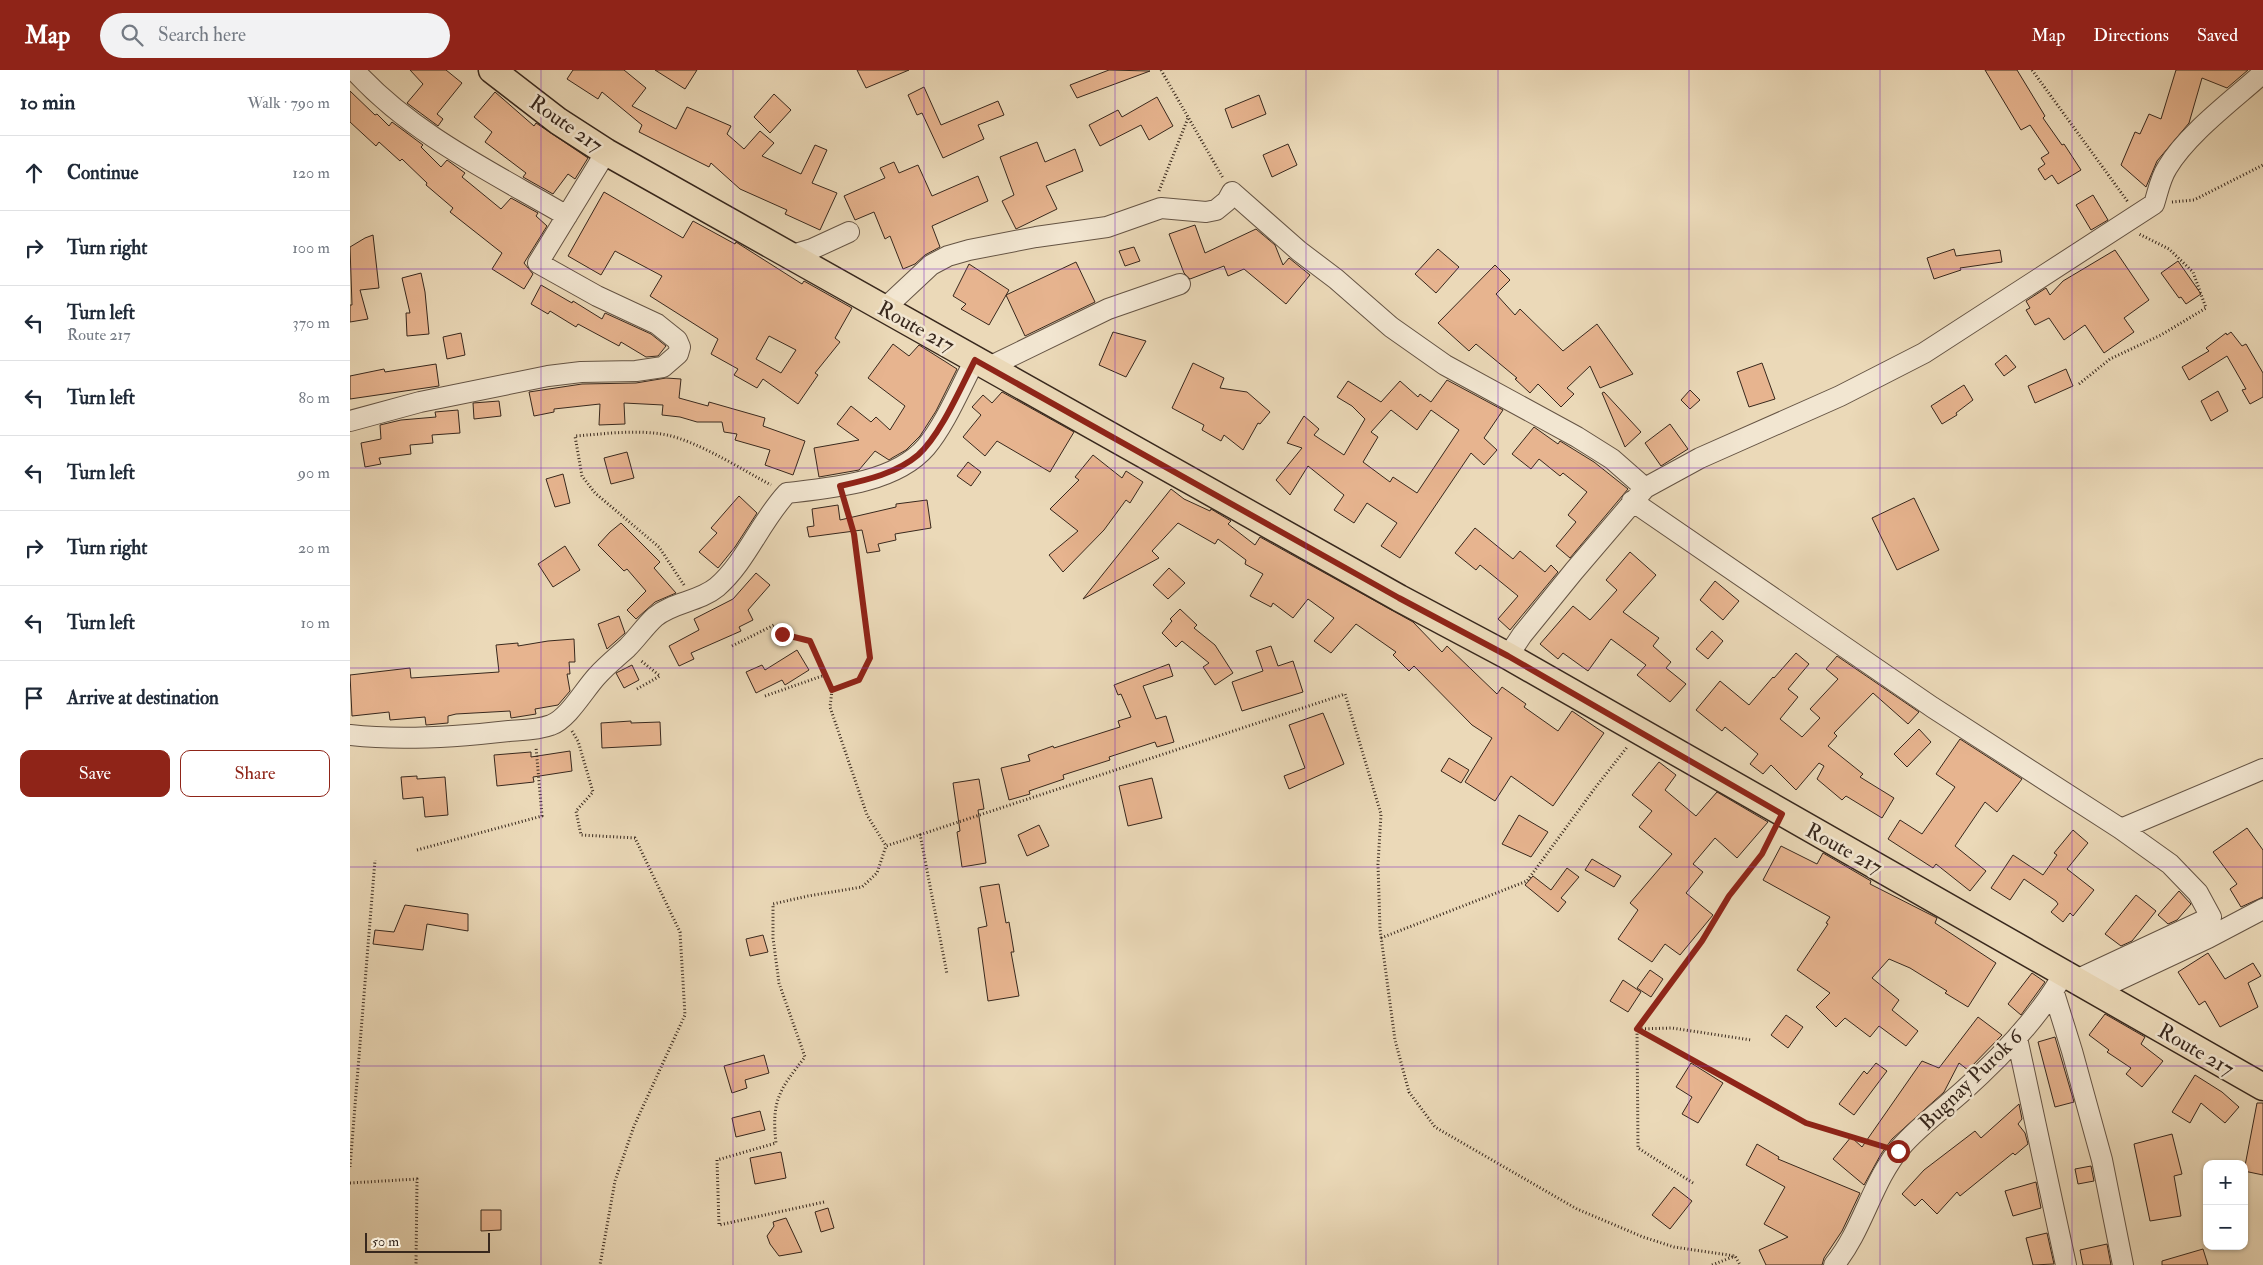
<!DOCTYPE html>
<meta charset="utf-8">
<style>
:root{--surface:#fff;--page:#f2f2f3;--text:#1f2937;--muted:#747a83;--line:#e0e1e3;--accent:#8f2418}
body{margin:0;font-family:"IM FELL Double Pica",serif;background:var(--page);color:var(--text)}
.controls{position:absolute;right:15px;bottom:15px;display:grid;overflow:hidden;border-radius:10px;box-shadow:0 1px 4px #0004}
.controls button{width:45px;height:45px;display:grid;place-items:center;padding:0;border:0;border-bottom:1px solid var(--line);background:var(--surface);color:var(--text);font:25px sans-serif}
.scale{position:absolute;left:15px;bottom:12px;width:125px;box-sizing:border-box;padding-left:5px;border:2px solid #38281d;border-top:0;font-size:14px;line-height:18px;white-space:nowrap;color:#38281d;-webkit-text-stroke:4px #f2e6d1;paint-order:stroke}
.stop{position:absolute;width:15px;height:15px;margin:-11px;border:4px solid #8f2418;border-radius:50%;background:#fff}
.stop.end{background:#8f2418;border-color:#fff;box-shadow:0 1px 5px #0008}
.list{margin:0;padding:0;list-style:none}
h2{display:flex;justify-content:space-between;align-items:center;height:65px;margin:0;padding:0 20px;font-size:21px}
h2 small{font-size:16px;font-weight:400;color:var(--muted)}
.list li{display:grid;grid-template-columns:32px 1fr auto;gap:15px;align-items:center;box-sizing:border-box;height:75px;padding:0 20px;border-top:1px solid var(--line)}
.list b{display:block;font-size:19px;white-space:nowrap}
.list p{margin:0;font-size:16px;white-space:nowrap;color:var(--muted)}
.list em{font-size:16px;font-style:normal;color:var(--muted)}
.actions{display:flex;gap:10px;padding:15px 20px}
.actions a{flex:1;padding:11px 0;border:1px solid var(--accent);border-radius:10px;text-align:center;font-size:18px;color:var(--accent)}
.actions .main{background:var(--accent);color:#fff}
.icon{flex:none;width:28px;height:28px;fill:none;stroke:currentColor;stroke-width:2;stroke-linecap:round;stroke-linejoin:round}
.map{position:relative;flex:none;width:1913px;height:1195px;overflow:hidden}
header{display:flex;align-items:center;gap:30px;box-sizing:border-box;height:70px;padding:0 25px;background:var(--accent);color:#fff}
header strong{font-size:24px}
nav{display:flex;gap:28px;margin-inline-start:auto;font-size:18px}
.search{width:350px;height:45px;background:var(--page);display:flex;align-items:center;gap:12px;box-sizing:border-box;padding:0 18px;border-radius:28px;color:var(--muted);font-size:19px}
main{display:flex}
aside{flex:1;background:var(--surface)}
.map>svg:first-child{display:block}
.building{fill:#e7b48f;stroke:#38281d;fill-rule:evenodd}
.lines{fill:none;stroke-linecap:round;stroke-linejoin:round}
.minor-casing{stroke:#655444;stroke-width:22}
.major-casing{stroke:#38281d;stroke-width:29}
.path{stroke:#38281d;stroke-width:3;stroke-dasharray:1 2.5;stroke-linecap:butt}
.minor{stroke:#f2e6d1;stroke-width:20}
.major{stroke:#ebd9b8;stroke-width:26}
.route{stroke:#8f2418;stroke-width:6}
.grid{fill:none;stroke:#7b2cbf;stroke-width:1;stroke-opacity:0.55}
.labels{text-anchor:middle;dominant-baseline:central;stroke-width:5;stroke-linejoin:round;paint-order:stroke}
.street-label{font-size:21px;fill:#38281d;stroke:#f2e6d1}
</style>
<header>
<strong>Map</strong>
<div class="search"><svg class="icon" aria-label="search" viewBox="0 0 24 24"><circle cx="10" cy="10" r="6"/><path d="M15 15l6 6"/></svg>Search here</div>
<nav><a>Map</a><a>Directions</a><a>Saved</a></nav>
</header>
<main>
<aside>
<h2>10 min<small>Walk · 790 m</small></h2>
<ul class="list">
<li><svg class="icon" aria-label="ahead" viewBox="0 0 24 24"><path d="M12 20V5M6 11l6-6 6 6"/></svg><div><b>Continue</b></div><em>120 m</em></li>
<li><svg class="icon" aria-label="right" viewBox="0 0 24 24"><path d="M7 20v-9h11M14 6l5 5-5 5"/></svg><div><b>Turn right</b></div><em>100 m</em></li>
<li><svg class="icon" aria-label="left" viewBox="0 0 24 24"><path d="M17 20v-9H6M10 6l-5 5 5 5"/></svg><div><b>Turn left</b><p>Route 217</p></div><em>370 m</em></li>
<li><svg class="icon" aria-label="left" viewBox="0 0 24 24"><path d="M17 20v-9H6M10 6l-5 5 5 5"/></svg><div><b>Turn left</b></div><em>80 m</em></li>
<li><svg class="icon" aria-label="left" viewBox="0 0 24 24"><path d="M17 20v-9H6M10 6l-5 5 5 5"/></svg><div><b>Turn left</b></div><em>90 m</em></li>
<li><svg class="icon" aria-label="right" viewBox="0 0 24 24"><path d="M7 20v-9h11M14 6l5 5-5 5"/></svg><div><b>Turn right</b></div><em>20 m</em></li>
<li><svg class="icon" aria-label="left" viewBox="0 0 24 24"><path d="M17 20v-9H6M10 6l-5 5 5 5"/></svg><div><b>Turn left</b></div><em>10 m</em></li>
<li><svg class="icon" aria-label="arrive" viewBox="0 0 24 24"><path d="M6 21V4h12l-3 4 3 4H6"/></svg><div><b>Arrive at destination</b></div></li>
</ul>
<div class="actions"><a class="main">Save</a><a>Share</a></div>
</aside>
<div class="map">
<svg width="1913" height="1195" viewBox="0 0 1913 1195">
<rect width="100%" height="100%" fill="#ebd9b8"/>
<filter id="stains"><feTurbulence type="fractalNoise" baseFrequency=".004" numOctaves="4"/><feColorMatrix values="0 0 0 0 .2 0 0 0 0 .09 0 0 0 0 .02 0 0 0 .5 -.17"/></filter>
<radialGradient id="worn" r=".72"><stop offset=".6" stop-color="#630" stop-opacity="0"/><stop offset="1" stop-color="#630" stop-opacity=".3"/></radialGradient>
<path class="building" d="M60,0H96L112,13L87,44L93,49L88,56L57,33L73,14Z
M223,0H274L296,18L282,36L326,59L337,37L381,56L377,64L394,79L410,61L424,73L412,86L451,104L465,75L477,80L462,113L487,123L470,160L435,144L437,140L390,119L361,93L359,97L289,62L292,55L252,22L248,29L217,9Z
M305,0H347L335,19Z
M507,0H559L516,18Z
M759,0L800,1L727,28L720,15Z
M1635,0H1667L1695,46L1693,48L1712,75L1714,74L1731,100L1708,114L1702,105L1695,110L1688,99L1695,94L1691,88L1699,83L1680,55L1671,60Z
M1826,0H1898L1877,18L1852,8L1839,53L1807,91L1796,117L1771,95L1785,62L1790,64L1799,44L1811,49Z
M574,17L591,55L648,31L654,45L628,55L634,69L593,88L572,43L567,45L558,25Z
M0,21L25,45L27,44L39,56L42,52L73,75L71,77L91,97L97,90L104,95L115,103L112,107L151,139L161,128L188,143L186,146L197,156L174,193L183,204L174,219L142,199L152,183L100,142L103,138L76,115L77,113L52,89L50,91L29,72L26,76L0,52Z
M145,22L184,56L186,53L238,88L225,109L218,104L203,124L173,107L176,103L135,72L142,62L124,47Z
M424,24L441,40L420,63L404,47Z
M909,25L916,44L882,58L875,39Z
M807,27L823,56L799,70L791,55L750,76L739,55L768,40L772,47Z
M687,72L695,92L725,79L733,101L696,116L707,139L666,159L652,131L664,125L650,87Z
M938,74L947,95L922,107L913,85Z
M544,92L549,103L568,95L582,126L628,106L638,131L582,156L590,177L575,185L565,194L553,199L540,166L535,169L524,142L505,150L494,126L535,108L530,98Z
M254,122L333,168L343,151L385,174L386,172L389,174L452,214L454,211L502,238L485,268L490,272L465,303L468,305L448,334L413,309L407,318L384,305L388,299L361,284L368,269L300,226L312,206L265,181L251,205L218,186ZM419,266L446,280L431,303L406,289Z
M1743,125L1758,150L1741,160L1726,135Z
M845,155L855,183L906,159L925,175L933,195L939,188L960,205L936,234L894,199L878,206L874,196L840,209L834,203L819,164Z
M23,165L29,218L10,220L18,249L0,252V235H2L0,177L15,168Z
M784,177L790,191L775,196L769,181Z
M1088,179L1109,197L1086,223L1065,204Z
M1604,179L1606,186L1650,180L1652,192L1610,198L1611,200L1584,209L1577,188Z
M1765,180L1799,230L1774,248L1784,262L1754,283L1735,255L1714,270L1699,248L1685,255L1676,240L1680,238L1676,231L1696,218L1700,225L1713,211Z
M1828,191L1851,224L1836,234L1831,227L1829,228L1811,203Z
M726,192L745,232L675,266L656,225Z
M619,194L659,220L639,255L611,239L616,234L603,226Z
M1145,195L1160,210L1146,224L1165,245L1170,239L1213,281L1247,254L1283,304L1250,318L1240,296L1217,318L1224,324L1211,337L1188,314L1180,323L1165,309L1167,308L1126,274L1119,281L1088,253Z
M71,203L75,222L79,264L57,266L56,243H60L52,208Z
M191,215L222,233L223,231L252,249L255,243L301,264L316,276L308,286L296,287L271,272L269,276L228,254L226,257L200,241L198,244L181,234Z
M763,262L796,271L776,307L749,295Z
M1881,262L1892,276L1896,274L1913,303V327L1900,334L1892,320L1896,319L1877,286L1839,310L1832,297L1859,281L1856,278L1876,263L1877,265Z
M111,263L115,285L97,289L93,267Z
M543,274L559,286L569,275L607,299L586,341L570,366L556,380L542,388L539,390L525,381L509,400L469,407L464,378L509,370L487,354L501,336L521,352L526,347L540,360L555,336L518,308Z
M1656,285L1666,297L1654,306L1645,294Z
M843,293L874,308L870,318L897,322L920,342L910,354L908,353L893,380L874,365L871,371L852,360L854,355L822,338Z
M1412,293L1425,329L1399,337L1387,302Z
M86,294L89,316L0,329V306L34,299L35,302Z
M1716,299L1723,316L1685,333L1678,316Z
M316,308L331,309L329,328L358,336L359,332L415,348L413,356L455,371L443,405L415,395L420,380L385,370L387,364L374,362L372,352H347L330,347L312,345L313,335L274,333L275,354L249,355L250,334L204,339V342L184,346L179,322L232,314L286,313Z
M1097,310L1153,340L1134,368L1147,380L1134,395L1121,383L1050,488L1031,476L1047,453L1017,433L1004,453L984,440L994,425L958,396L940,425L926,410L952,378L937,373L954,346L969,359L964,365L994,385L1015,349L1002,336L987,327L998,311L1031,332L1050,311L1068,327L1070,324L1081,332ZM1041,340L1067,360L1081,340L1109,360L1067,423L1043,407L1040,412L1013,392L1028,367L1021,362Z
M1614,315L1623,330L1606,343L1607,345L1592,354L1581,336Z
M1340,320L1350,330L1340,339L1331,330Z
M1868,321L1878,341L1861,351L1851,331Z
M652,322L724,362L700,402L647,371L635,386L613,367L631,345L622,337L633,325L642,333Z
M1254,322L1291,362L1275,377L1252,323Z
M149,331L151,346L124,349L123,333Z
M108,340L110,363L82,365L83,373L60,375L61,384L29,388L31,394L15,397L11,373L31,369L30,355L51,350L86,347L85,342Z
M1320,354L1338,379L1311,396L1295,373Z
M1184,357L1208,374L1210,371L1244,392L1278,419L1220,488L1206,476L1226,452L1218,445L1237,422L1213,403L1210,406L1189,389L1181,399L1162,384Z
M277,382L284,408L261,414L254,388Z
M743,385L772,408L776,401L793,412L780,433L776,430L754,460L713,502L699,485L728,461L700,439L729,410L725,407Z
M618,392L631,402L621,416L607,406Z
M213,404L220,433L205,437L196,409Z
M821,419L834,429L860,441L861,439L881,451L878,454L905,475L910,467L1063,552L1092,582L1097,576L1147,624L1152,617L1176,634L1174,637L1208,661L1222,641L1254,663L1203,736L1161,706L1145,731L1115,712L1142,668L1122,655L1064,596L1059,601L1043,585L1046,582L1006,554L981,583L964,571L984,548L958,529L943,548L923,533L921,537L900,526L913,504L895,494L896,490L868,469L865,474L828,453L802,481L809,488L733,529Z
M389,426L407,443L385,477L368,498L349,482L367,463L361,458Z
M1564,428L1589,480L1547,500L1522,448Z
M577,430L581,458L545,464L546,470L528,474L530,481L517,483L512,460L459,467L457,457L464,456L462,439L488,435L490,450L546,437V434Z
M271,453L310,492L304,498L326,523L305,532L286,549L277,540L296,521L277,499L274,501L248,475L260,462Z
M1125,458L1163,489L1170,481L1195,502L1201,495L1208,502L1160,560L1148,549L1168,526L1130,495L1126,500L1105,483Z
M215,476L230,500L203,517L188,494Z
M1280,482L1306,505L1273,542L1309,568L1303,576L1321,592L1316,598L1336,614L1320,632L1287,605L1296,595L1261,569L1238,601L1213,583L1208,589L1190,574L1223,536L1240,550L1267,520L1256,510Z
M819,498L835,513L818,529L803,515Z
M406,503L420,515L398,540L403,550L389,557L391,561L341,583L344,589L329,596L319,576L349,560L344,549L383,529Z
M1365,511L1389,531L1373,550L1350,530Z
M830,539L847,555L844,558L865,575L883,603L865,615L853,597L859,593L832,571L826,577L812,563L822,551L820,549Z
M269,546L275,563L257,579L248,554Z
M1362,561L1373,571L1358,589L1346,579Z
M224,569L225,592H219L220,604H217L220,621L208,635L185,639L186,644L161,648L160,641L106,644L98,646V653L76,655L75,647L40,650L39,642L2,646L0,605L60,598L61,608L149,602L146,575L168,573V576L198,571Z
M921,576L928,596L943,591L953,622L892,641L882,612L913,601L906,581Z
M447,580L459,600L435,615L432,610L406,623L396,602L412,595L415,600Z
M1446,583L1459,594L1438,619L1448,627L1430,649L1452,667L1470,648L1460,639L1488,609L1476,599L1487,586L1569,642L1558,654L1523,623L1484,663L1487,666L1478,676L1513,704L1510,707L1544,728L1532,748L1496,726L1492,730L1467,709L1474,696L1469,693L1446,720L1421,695L1413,704L1400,694L1408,684L1375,657L1372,661L1346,640L1370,611L1399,635L1423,607L1424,608Z
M819,594L823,606L793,616L806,649L816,646L824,672L807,677L805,672L759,687L760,690L713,705L714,709L679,721L680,724L659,730L651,698L680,691L678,685L703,676L704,678L770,657L768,651L781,647L771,624L768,625L764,615Z
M282,595L289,610L274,618L266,603Z
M973,643L994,694L939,719L934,706L955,698L939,655Z
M281,651V653L310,652L311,675L252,678L251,653Z
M1569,659L1581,672L1557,697L1544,684Z
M1610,669L1672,709L1647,742L1635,732L1605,776L1636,801L1620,821L1586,794L1583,798L1538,769L1550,750L1572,764L1605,717L1586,704Z
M220,681L222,701L183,707L184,712L147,716L144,685L181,682V687Z
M1099,688L1119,700L1111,713L1091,701Z
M1309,692L1326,705L1315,720L1346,746L1367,722L1418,752L1387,788L1365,768L1343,794L1353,802L1336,823L1363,845L1330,885L1315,874L1302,892L1268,869L1288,840L1280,833L1322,784L1289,757L1302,741L1282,725Z
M67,706V709L95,707L98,745L75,747L73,727L53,729L51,707Z
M802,708L812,748L778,756L769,716Z
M629,709L634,739L628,740L636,793L612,797L607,762L610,761L603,713Z
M1169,745L1198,762L1181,787L1152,774Z
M689,755L699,776L677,786L668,765Z
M1897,758L1913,780V827L1891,837L1880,819L1887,814L1863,782Z
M1723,760L1738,773L1717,799L1744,820L1723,846L1720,843L1713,852L1701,842L1708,834L1706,831L1674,809L1660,830L1641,818L1663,785L1693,805L1707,785L1704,783Z
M1431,776L1467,794L1473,783L1521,811L1520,814L1587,848L1585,853L1646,893L1618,937L1595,923L1597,921L1560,898L1539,889L1522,908L1549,930L1542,940L1568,961L1556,976L1529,956L1520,967L1495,948L1486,957L1466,937L1480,923L1447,900L1478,854L1476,853L1480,847L1413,810Z
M1242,789L1271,806L1264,817L1235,800Z
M1217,798L1229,807L1211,828L1216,832L1208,842L1175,815L1183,806L1201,820Z
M649,814L656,853L659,852L664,882H661L669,926L638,931L628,858L637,856L630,817Z
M1829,821L1841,834L1827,850L1818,854L1808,845Z
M1786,825L1806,841L1782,871L1771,876L1755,864Z
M55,835L118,844V861L77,854L73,880L23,874L25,860L44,862Z
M413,865L418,882L400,886L396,869Z
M1858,883L1875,909L1903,893L1911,906L1898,913L1908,937L1870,957L1855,931L1849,935L1828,902Z
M1300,900L1313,909L1301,927L1287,918Z
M1682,903L1695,912L1671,945L1658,934Z
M1273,910L1291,922L1278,942L1260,931Z
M1755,944L1795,967L1791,974L1813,991L1792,1017L1776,1004L1781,998L1757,982L1759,980L1739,965Z
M1436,945L1453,957L1438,978L1421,965Z
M1628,947L1652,965L1618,1000L1609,993L1594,1022L1542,1069L1531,1084L1514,1115L1483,1089L1501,1067L1512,1077L1572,991L1589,998Z
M1705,967L1724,1032L1705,1037L1688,972Z
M414,985L419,1003L395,1010L397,1018L382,1023L374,996Z
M1341,993L1373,1013L1348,1053L1332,1044L1342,1027L1326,1017Z
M1526,993L1537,1001L1504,1045L1489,1034L1514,1001L1517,1004Z
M1845,1005L1872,1022L1889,1037L1875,1053L1851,1033L1840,1053L1822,1042Z
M1907,1033H1913V1105L1894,1101Z
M1669,1034L1672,1049L1668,1054L1675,1063L1678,1074L1665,1085L1663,1083L1610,1126L1607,1122L1587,1144L1572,1129L1565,1136L1552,1124L1574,1100L1625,1061L1631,1068Z
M410,1041L415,1060L386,1067L382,1048Z
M1822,1064L1832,1104L1824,1106L1831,1146L1800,1151L1784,1074Z
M1407,1074L1429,1087L1428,1089L1510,1123L1492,1161L1474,1188L1472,1195H1416L1409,1180L1438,1167L1414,1154L1435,1117L1396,1095Z
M431,1082L436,1108L405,1114L400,1088Z
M1741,1096L1744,1111L1728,1114L1725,1099Z
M1686,1112L1691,1138L1663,1146L1655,1121Z
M1324,1117L1342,1131L1320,1159L1302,1145Z
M478,1138L484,1158L471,1162L465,1142Z
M131,1140H151V1160L131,1161Z
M436,1148L452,1182L429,1186L420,1174L417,1166L424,1156L423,1152Z
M1697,1163L1704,1194L1683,1195L1676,1168Z
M1757,1174L1761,1195H1733L1730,1180Z
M1853,1179L1858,1195H1812V1191Z"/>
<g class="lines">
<defs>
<path id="minor" d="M4,0C63,65 142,102 217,146
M439,186L462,179L499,162
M534,239L581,195L598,186L619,180L686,167L757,157L811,138L856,142L866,140L877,131L882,122L949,181L986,209L1041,257L1095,295L1227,367L1262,389L1295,418
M639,297L758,239L830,214
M0,351L70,332L198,306L231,302L286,301L313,297L328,284L330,277L327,270L307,254L247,226L188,193L256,82
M1282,431L1582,637L1771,759L1820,794L1848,823L1861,847L1726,910
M1158,586L1172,565L1224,501L1295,418L1350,388L1490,326L1574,283L1804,134C1808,122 1810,109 1817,98C1837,64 1883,30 1913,3
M0,665C52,671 107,667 159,661C173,660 188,660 201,655C218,649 234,620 247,606C256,596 267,587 277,578C287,568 295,556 305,547C323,532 349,532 367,517C396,492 410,452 437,423C481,418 545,413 576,377C595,355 611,316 625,290
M1771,759L1913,699
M1745,921L1858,868L1913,839
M1704,923L1722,981L1752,1090L1773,1195
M1667,968L1716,1195
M1484,1195C1513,1160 1522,1111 1551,1077C1569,1056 1593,1039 1613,1021C1651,987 1689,948 1714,903"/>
<path id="major" d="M142,0L208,51L256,82L1049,528L1158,586L1913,1017"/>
</defs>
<use href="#minor" class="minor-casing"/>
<use href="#major" class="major-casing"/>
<path class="path" d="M811,0L873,108
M1682,0L1778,132
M809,121L838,48
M1822,132L1844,130L1913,95
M1729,314L1760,289L1811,265L1856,238L1843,202L1819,179L1789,164
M334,515L309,477L245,423L232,406L225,366C255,364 287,359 317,365C349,372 391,399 421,415
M382,576L424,555L433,564L461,571L475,605
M287,619L310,606L290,590
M482,620L509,609L520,588L504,463L495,432
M415,626L475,605L482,620L480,637L517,745L536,776L995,624L1031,744L1028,794L1030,859L1045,970L1059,1022L1085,1057L1227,1139L1293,1167L1324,1177L1385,1186L1390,1195
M222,661L228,671L243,722L226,741L231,765L285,768L330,862L335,945L284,1056L265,1111L250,1195
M570,764L597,904
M67,780L192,746L186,677
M1031,868L1177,811L1245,718L1278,676
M1287,959L1456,1053L1531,1076
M1288,959L1322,958L1401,970
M0,1097L25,790
M0,1113L67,1109L66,1195
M1343,1113L1288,1078L1287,959L1352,871L1379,826L1412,784L1424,760
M474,1132L369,1155L367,1090L426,1073C421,1030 430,1019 455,987L429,913L423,868V834L458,826L512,817L527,803L536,776
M1362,1195L1385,1186"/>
<use href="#minor" class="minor"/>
<use href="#major" class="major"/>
</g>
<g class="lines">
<path class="route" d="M432,564L460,571L482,620L509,610L520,588L504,464L490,416C517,410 547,403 568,385C590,366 611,317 625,290L1049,528L1158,586L1432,744L1412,784L1379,826L1352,871L1287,959L1456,1053L1548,1081"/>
</g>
<path class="grid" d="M191,0V1195M383,0V1195M574,0V1195M765,0V1195M956,0V1195M1148,0V1195M1339,0V1195M1530,0V1195M1722,0V1195M0,199H1913M0,398H1913M0,598H1913M0,797H1913M0,996H1913"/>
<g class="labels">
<g class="street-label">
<text transform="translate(216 54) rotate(35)">Route 217</text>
<text transform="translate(566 257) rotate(29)">Route 217</text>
<text transform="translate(1494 779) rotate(29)">Route 217</text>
<text transform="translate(1846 980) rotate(30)">Route 217</text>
<text transform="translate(1621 1010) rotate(-44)">Bugnay Purok 6</text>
</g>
</g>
<rect width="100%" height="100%" filter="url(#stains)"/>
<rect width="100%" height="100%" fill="url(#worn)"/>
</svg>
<div class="controls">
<button>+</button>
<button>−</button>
</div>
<div class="scale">50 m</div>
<div class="stop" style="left:1548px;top:1081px"></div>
<div class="stop end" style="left:432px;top:564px"></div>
</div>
</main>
